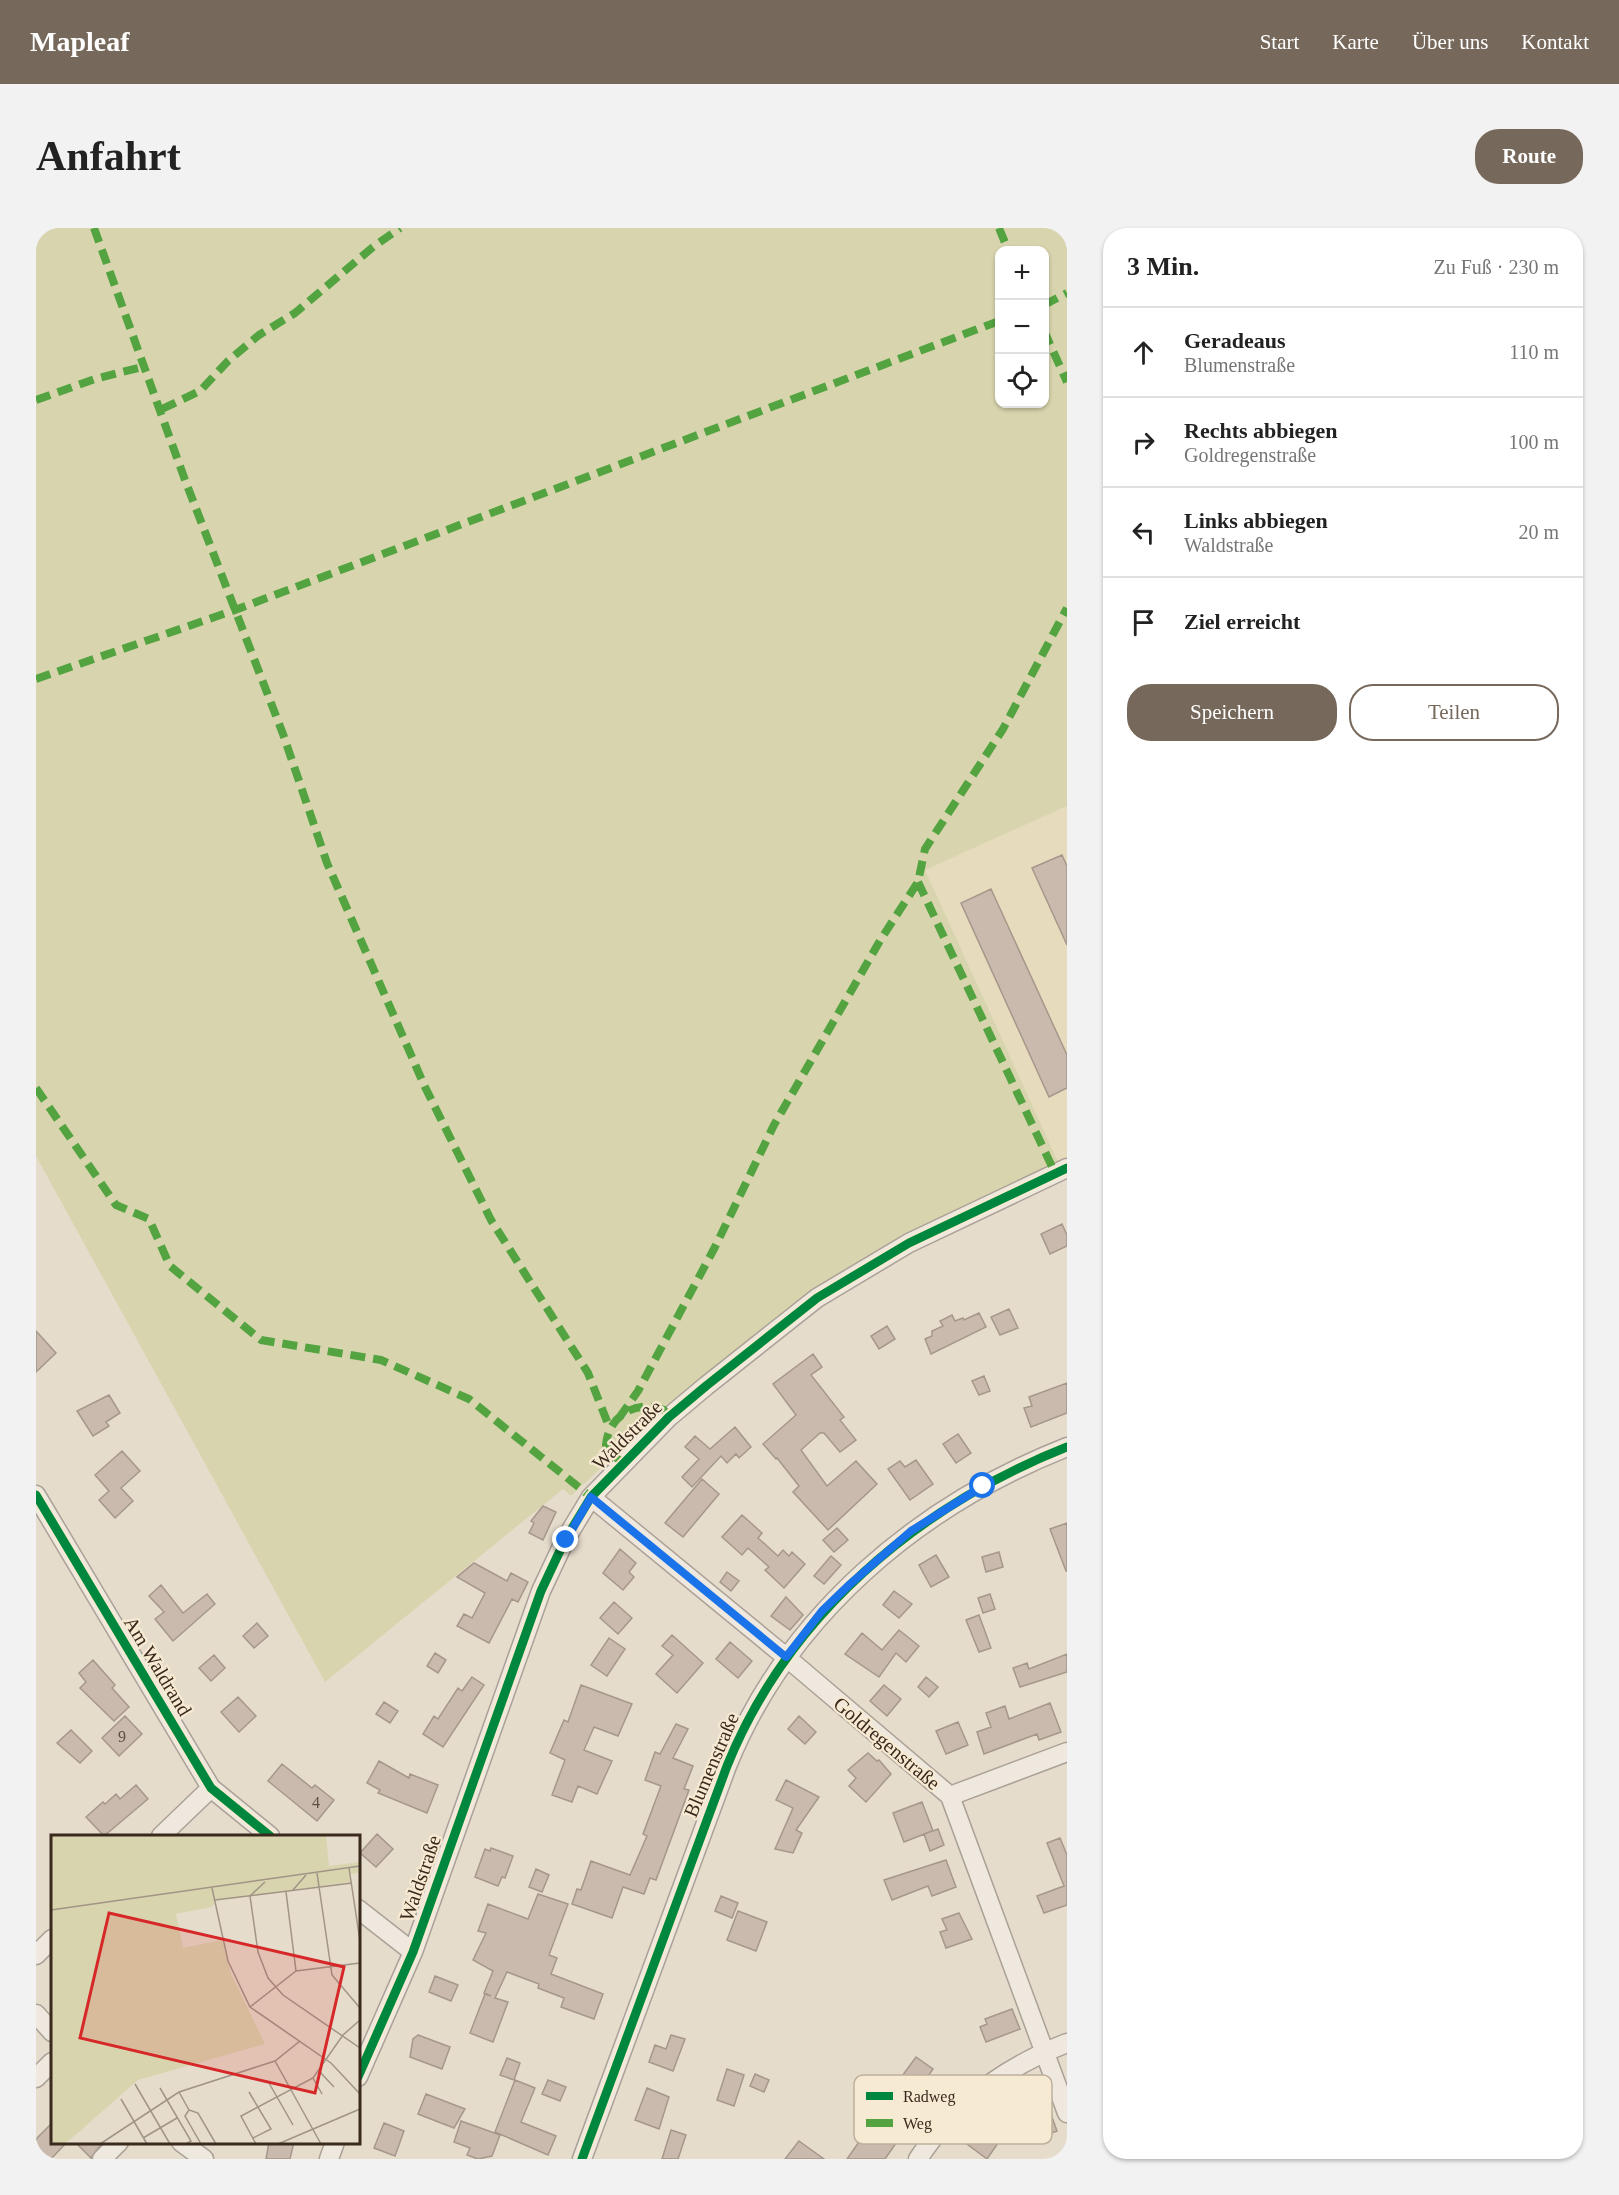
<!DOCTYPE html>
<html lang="de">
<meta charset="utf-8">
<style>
:root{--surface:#fff;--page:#f2f2f2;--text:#222;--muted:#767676;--line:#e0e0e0;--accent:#76685a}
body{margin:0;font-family:"Times New Roman",serif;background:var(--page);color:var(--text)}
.controls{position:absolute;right:18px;top:18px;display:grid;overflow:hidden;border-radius:12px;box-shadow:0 2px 4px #0004}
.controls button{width:54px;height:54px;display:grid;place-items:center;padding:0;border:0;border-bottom:2px solid var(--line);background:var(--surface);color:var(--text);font:30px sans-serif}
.stop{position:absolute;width:18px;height:18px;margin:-14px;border:4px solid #1a73e8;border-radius:50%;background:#fff}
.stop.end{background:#1a73e8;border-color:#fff;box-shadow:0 2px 6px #0008}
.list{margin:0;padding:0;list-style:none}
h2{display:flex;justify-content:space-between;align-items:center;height:78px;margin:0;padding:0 24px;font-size:26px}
h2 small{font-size:20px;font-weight:400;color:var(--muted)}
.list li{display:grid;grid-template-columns:39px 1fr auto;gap:18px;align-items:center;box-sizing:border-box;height:90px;padding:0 24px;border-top:2px solid var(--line)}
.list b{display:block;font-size:22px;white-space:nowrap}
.list p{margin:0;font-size:20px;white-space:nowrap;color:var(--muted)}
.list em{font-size:20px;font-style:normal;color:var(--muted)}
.actions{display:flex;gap:12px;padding:18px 24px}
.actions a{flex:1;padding:14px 0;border:2px solid var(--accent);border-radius:24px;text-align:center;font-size:21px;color:var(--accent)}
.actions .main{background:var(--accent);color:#fff}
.icon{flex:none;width:33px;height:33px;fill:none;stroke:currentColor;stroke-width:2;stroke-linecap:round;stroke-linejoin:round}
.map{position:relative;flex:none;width:1031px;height:1931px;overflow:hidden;border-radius:24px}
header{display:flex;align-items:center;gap:36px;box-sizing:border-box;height:84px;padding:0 30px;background:var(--accent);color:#fff}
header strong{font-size:28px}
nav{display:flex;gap:33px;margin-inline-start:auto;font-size:21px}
.intro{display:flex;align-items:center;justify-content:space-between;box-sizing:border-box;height:144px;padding:0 36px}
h1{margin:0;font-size:42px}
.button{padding:15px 27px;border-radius:24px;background:var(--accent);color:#fff;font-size:21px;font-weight:700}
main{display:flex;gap:36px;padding:0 36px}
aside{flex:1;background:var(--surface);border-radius:24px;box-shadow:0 2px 4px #0004}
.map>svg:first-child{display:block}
.farmland{fill:#e6dbbc}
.green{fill:#d8d5ae;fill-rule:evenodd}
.building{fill:#cabaad;stroke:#a6978b;stroke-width:1.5}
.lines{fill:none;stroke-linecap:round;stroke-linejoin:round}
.street-casing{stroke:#aba196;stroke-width:21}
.street{stroke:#eee8df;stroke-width:18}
.quiet{stroke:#54a341;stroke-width:8;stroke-dasharray:15 8;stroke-linecap:butt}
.cycleway-casing{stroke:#f7ead2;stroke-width:13}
.cycleway{stroke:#00873e;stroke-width:9}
.route{stroke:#1a73e8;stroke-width:8}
.labels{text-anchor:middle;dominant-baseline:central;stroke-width:4.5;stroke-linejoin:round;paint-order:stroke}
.number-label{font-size:16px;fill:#5e4d41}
.street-label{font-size:20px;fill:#3a291d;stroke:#f7ead2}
.inset-road{fill:none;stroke:#a19486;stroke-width:1.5}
.view{fill:#d62828;fill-opacity:0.15;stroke:#d62828;stroke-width:3}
.inset-edge{fill:none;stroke:#3a291d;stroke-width:3}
.key{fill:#f7ead2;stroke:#beb09c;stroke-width:1.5}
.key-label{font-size:16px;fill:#3a291d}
</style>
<header>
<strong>Mapleaf</strong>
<nav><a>Start</a><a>Karte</a><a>Über uns</a><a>Kontakt</a></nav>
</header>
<div class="intro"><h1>Anfahrt</h1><a class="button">Route</a></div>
<main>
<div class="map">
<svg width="1031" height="1931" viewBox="0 0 1031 1931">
<rect width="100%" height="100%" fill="#e6dccc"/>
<path class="farmland" d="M1031,578V932L1023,936L889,642Z"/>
<path class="green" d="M0,0H1031V578L889,642L1023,936L895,995L776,1062L628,1182L535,1268L527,1261L289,1454L0,928ZM963,22H1008V176H963Z"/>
<path class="building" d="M1026,627L1031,638V717L996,640Z
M955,661L1031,827V860L1013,869L925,675Z
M1026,996L1031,1007V1018L1014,1026L1005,1006Z
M973,1081L982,1100L964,1107L955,1089Z
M943,1085L950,1099L895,1126L889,1111L896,1108V1103L907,1098L904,1093L916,1087L919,1093L927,1090L928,1092Z
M851,1098L859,1111L843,1121L835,1108Z
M0,1103L20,1125L0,1144Z
M777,1126L786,1139L775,1147L808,1189L804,1192L820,1212L804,1224L788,1205H784L765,1222L791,1258L820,1233L841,1256L792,1302L757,1264L763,1258L741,1230L740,1231L727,1216L760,1187L737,1156Z
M948,1148L954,1163L943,1167L936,1153Z
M1031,1155V1185L995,1199L988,1180L996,1178L993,1169Z
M73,1167L84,1185L70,1194L73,1198L57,1208L41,1183Z
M699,1199L715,1219L703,1230L700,1226L691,1235L685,1228L656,1259L646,1249L663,1231L649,1219L659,1208L674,1221Z
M922,1206L935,1225L920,1235L907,1216Z
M86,1223L104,1243L85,1260L97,1273L79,1290L63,1272L73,1263L59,1247Z
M880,1232L897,1256L874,1272L852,1241L864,1233L869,1239Z
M666,1251L683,1266L647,1309L629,1295Z
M507,1278L520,1284L507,1312L493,1305L498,1295L495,1293Z
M706,1287L726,1305L722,1310L742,1328L747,1322L753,1328L756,1324L769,1336L748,1360L729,1342L733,1339L712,1320L706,1327L686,1309Z
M1031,1295V1343H1030L1014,1301Z
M801,1300L812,1312L798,1324L787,1312Z
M584,1321L600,1335L593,1344L598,1349L587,1362L567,1345Z
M963,1324L967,1339L950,1344L946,1329Z
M900,1327L913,1349L895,1359L883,1337Z
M795,1328L805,1337L788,1356L778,1348Z
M438,1335L471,1353L475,1345L492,1354L482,1374L476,1371L453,1415L421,1398L428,1386L436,1390L449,1365L421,1349Z
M691,1344L703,1353L695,1363L684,1354Z
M125,1357L147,1385L171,1366L179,1376L137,1413L119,1391L128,1384L113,1368Z
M858,1363L876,1376L863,1390L847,1377Z
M954,1366L959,1381L947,1385L942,1370Z
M750,1369L767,1387L754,1402L735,1388Z
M578,1374L596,1390L582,1406L564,1390Z
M943,1387L955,1420L943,1424L930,1392Z
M221,1395L232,1408L218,1420L207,1408Z
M863,1402L883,1418L870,1434L860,1425L843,1449L809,1426L826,1405L846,1422Z
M636,1407L667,1435L641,1465L620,1446L637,1427L626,1418Z
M573,1410L589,1421L571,1448L555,1437Z
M694,1414L716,1433L702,1450L680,1431Z
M399,1425L410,1432L402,1445L391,1438Z
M1031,1426V1444L984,1459L977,1440L991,1435L993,1441Z
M178,1427L189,1440L175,1453L163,1440Z
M57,1432L79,1457L76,1460L93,1479L78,1493L44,1460L50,1454L43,1445Z
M436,1449L448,1457L407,1519L387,1506L398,1488L402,1491L422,1460L426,1463Z
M890,1449L902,1459L893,1469L882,1459Z
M545,1457L596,1476L582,1508L558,1499L548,1522L576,1533L561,1566L542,1558L536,1574L516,1567L529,1532L514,1525L528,1492L532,1494Z
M848,1457L865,1471L851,1488L834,1473Z
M202,1469L220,1488L203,1504L185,1484Z
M348,1474L362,1483L354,1495L340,1486Z
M1014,1475L1025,1504L1003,1512L1001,1506L948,1526L941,1504L955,1499L950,1485L969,1478L973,1491Z
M89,1488L106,1506L83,1528L66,1510Z
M763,1488L780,1504L769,1516L752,1501Z
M922,1494L932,1517L910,1526L900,1503Z
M640,1496L652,1501L637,1530L657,1538L648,1561L653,1562L620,1652L614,1650L608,1666L587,1659L576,1690L536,1676L541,1661L545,1662L555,1633L594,1647L611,1608L607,1606L625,1558L609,1552L619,1524L624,1526Z
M35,1502L56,1523L44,1535L21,1515Z
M832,1525L841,1533L843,1532L855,1546L830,1574L813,1558L820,1550L812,1542Z
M343,1533L373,1550L374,1546L402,1557L391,1585L342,1565L344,1562L331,1555Z
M246,1536L276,1560L279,1557L298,1572L281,1593L232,1553Z
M750,1552L783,1569L760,1602L766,1605L757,1625L739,1621L757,1580L740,1572Z
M100,1557L112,1571L68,1608L50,1589L67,1574L69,1576L80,1566L84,1571Z
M886,1574L897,1603L902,1601L908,1617L894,1623L888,1606L896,1603L868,1614L857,1585Z
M341,1606L357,1621L340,1639L324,1625Z
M1024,1610L1031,1627V1677L1008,1685L1001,1668L1028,1658L1011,1615Z
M455,1620L477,1628L469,1650L466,1649L462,1658L439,1649L449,1621L454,1623Z
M910,1632L920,1659L896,1668L892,1658L856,1672L848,1652Z
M500,1641L513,1647L506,1664L493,1659Z
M502,1666L532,1676L513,1727L521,1730L515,1746L567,1766L558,1791L525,1779L528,1770L502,1760L503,1756L471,1744L459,1770L472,1774L457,1814L434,1805L449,1766L455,1768L448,1765L457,1743L437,1732L450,1705L442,1703L452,1676L492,1691Z
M685,1668L702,1675L696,1690L679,1683Z
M702,1683L731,1694L720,1723L691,1712Z
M923,1685L936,1711L910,1720L904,1704L911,1702L906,1691Z
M399,1748L422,1757L415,1773L393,1764Z
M976,1781L984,1801L950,1814L944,1799L951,1796L949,1791Z
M382,1807L414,1819L406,1841L374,1829L377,1811Z
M635,1807L649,1811L637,1843L613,1834L619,1817L630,1821Z
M880,1829L897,1841L871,1879L875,1882L860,1904L865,1908L849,1931H811L835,1897L830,1894L838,1883L836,1881L848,1863L853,1866Z
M471,1830L484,1835L478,1852L464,1847Z
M691,1841L708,1847L698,1878L681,1872Z
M719,1846L733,1852L728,1864L714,1858Z
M479,1852L499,1860L485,1894L520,1908L512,1927L459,1904Z
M512,1852L530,1859L524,1873L506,1866Z
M611,1860L633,1869L623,1901L599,1892Z
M390,1866L429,1881L418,1900L382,1886Z
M1012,1878L1021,1903L999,1911L991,1885Z
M953,1885L973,1899L951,1931L931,1916Z
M425,1893L464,1907L456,1928L442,1931L431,1927L434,1920L418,1914Z
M16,1895V1914H31L15,1931H0V1911Z
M348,1895L368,1903L359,1928L338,1920Z
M635,1902L650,1907L642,1931H626Z
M763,1913L788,1931H749Z
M39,1914H67L55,1930Z
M233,1914H258L254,1931H230Z"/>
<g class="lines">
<defs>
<path id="street" d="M0,1267L175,1560L234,1608
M555,1269L750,1429L914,1568L1031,1885
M914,1568L1031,1524
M125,1608L175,1560
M322,1681L377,1724
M0,1727L16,1711
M0,1786L16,1804
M322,1849L377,1724L505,1363L529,1312L555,1269L633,1189L670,1158L781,1070L873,1015L1031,940
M0,1850L16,1834
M145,1914L168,1931
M66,1931L83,1914
M293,1931L299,1914
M546,1931L691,1538C752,1387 882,1278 1031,1219
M882,1931C918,1875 969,1839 1031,1815"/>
</defs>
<use href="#street" class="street-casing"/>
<use href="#street" class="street"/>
<path class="quiet" d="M58,0L149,252L247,506L291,635L389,859L455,992L552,1145L574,1201
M963,0L972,22
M1008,77L1031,65
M1008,103L1031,154
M0,172L59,151L110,138
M126,181L164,163L192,133L223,107L259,85L337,19L364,0
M0,451L199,382L963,93
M882,654L1019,945
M0,860L80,977L113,991L134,1038L225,1112L345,1132L433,1171L555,1269
M583,1190L602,1163L679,1019L738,897L845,711L882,654L889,621L967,501L1031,380
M588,1235L576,1227L570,1217C572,1187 602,1171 628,1182L633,1189"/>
<defs>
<path id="cycleway" d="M0,1267L175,1560L234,1608
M322,1849L377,1724L505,1363L529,1312L555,1269L633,1189L670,1158L781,1070L873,1015L1031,940
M546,1931L691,1538C752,1387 882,1278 1031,1219"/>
</defs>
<use href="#cycleway" class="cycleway-casing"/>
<use href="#cycleway" class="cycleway"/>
</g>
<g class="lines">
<path class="route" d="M530,1312L555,1269L750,1429L786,1383L814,1356L875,1303L947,1258"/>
</g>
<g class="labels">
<g class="number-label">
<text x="86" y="1508">9</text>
<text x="280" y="1574">4</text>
</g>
<g class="street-label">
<text transform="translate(591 1207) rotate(-45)">Waldstraße</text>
<text transform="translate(122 1438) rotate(59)">Am Waldrand</text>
<text transform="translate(851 1515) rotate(40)">Goldregenstraße</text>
<text transform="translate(675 1537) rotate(-67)">Blumenstraße</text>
<text transform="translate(384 1650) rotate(-71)">Waldstraße</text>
</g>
</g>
<g transform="translate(15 1607)">
<rect width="309" height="309" fill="#e6dccc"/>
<path d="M0,0H275L278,31L309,27V38L299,39L300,47L165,65L161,72L125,79L132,113L171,105L180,139L214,209L87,245L21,303L13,309H0Z" fill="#d8d5ae"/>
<path class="inset-road" d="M298,33L309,106M266,38L281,140L309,173M214,47L199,61L207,117L217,143L232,160L309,213M161,53L177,126L199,172L280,228L309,259M242,55L255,40M235,57L245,136M164,65L301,48M0,75L309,31M199,172L245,136L309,128M224,226L270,309M269,237L283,252M262,243L271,259M218,248L242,290M84,249L119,309M109,253L140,306L135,309M128,257L138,275L147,278L165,309M198,257L220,294L202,303M70,264L96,309M138,275L134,281L150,309M92,303L126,283M49,309L128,257L224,226L249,206M205,309L190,281L262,243L292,200L309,185M227,309L309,274"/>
<path class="view" d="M58,78L293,132L264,258L29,203Z"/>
<rect width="309" height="309" class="inset-edge"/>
</g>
<rect x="818" y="1847" width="198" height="69" rx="9" class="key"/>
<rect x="830" y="1864" width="27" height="8" fill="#00873e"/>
<rect x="830" y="1891" width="27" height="8" fill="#54a341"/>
<g class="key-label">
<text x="867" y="1874">Radweg</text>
<text x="867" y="1901">Weg</text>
</g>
</svg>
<div class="controls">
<button>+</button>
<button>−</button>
<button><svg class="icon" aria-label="locate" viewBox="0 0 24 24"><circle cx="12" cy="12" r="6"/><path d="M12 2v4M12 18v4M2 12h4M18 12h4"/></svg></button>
</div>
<div class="stop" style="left:947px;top:1258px"></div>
<div class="stop end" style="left:530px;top:1312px"></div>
</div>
<aside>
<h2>3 Min.<small>Zu Fuß · 230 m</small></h2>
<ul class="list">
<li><svg class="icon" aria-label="ahead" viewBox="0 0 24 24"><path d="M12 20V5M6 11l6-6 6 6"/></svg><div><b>Geradeaus</b><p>Blumenstraße</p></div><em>110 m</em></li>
<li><svg class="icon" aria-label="right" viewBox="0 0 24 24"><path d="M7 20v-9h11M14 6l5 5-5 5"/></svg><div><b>Rechts abbiegen</b><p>Goldregenstraße</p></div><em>100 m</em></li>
<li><svg class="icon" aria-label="left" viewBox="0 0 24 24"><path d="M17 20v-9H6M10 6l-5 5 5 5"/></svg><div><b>Links abbiegen</b><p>Waldstraße</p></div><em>20 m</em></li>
<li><svg class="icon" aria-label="arrive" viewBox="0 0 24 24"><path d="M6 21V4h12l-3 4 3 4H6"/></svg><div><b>Ziel erreicht</b></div></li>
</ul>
<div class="actions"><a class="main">Speichern</a><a>Teilen</a></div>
</aside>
</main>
